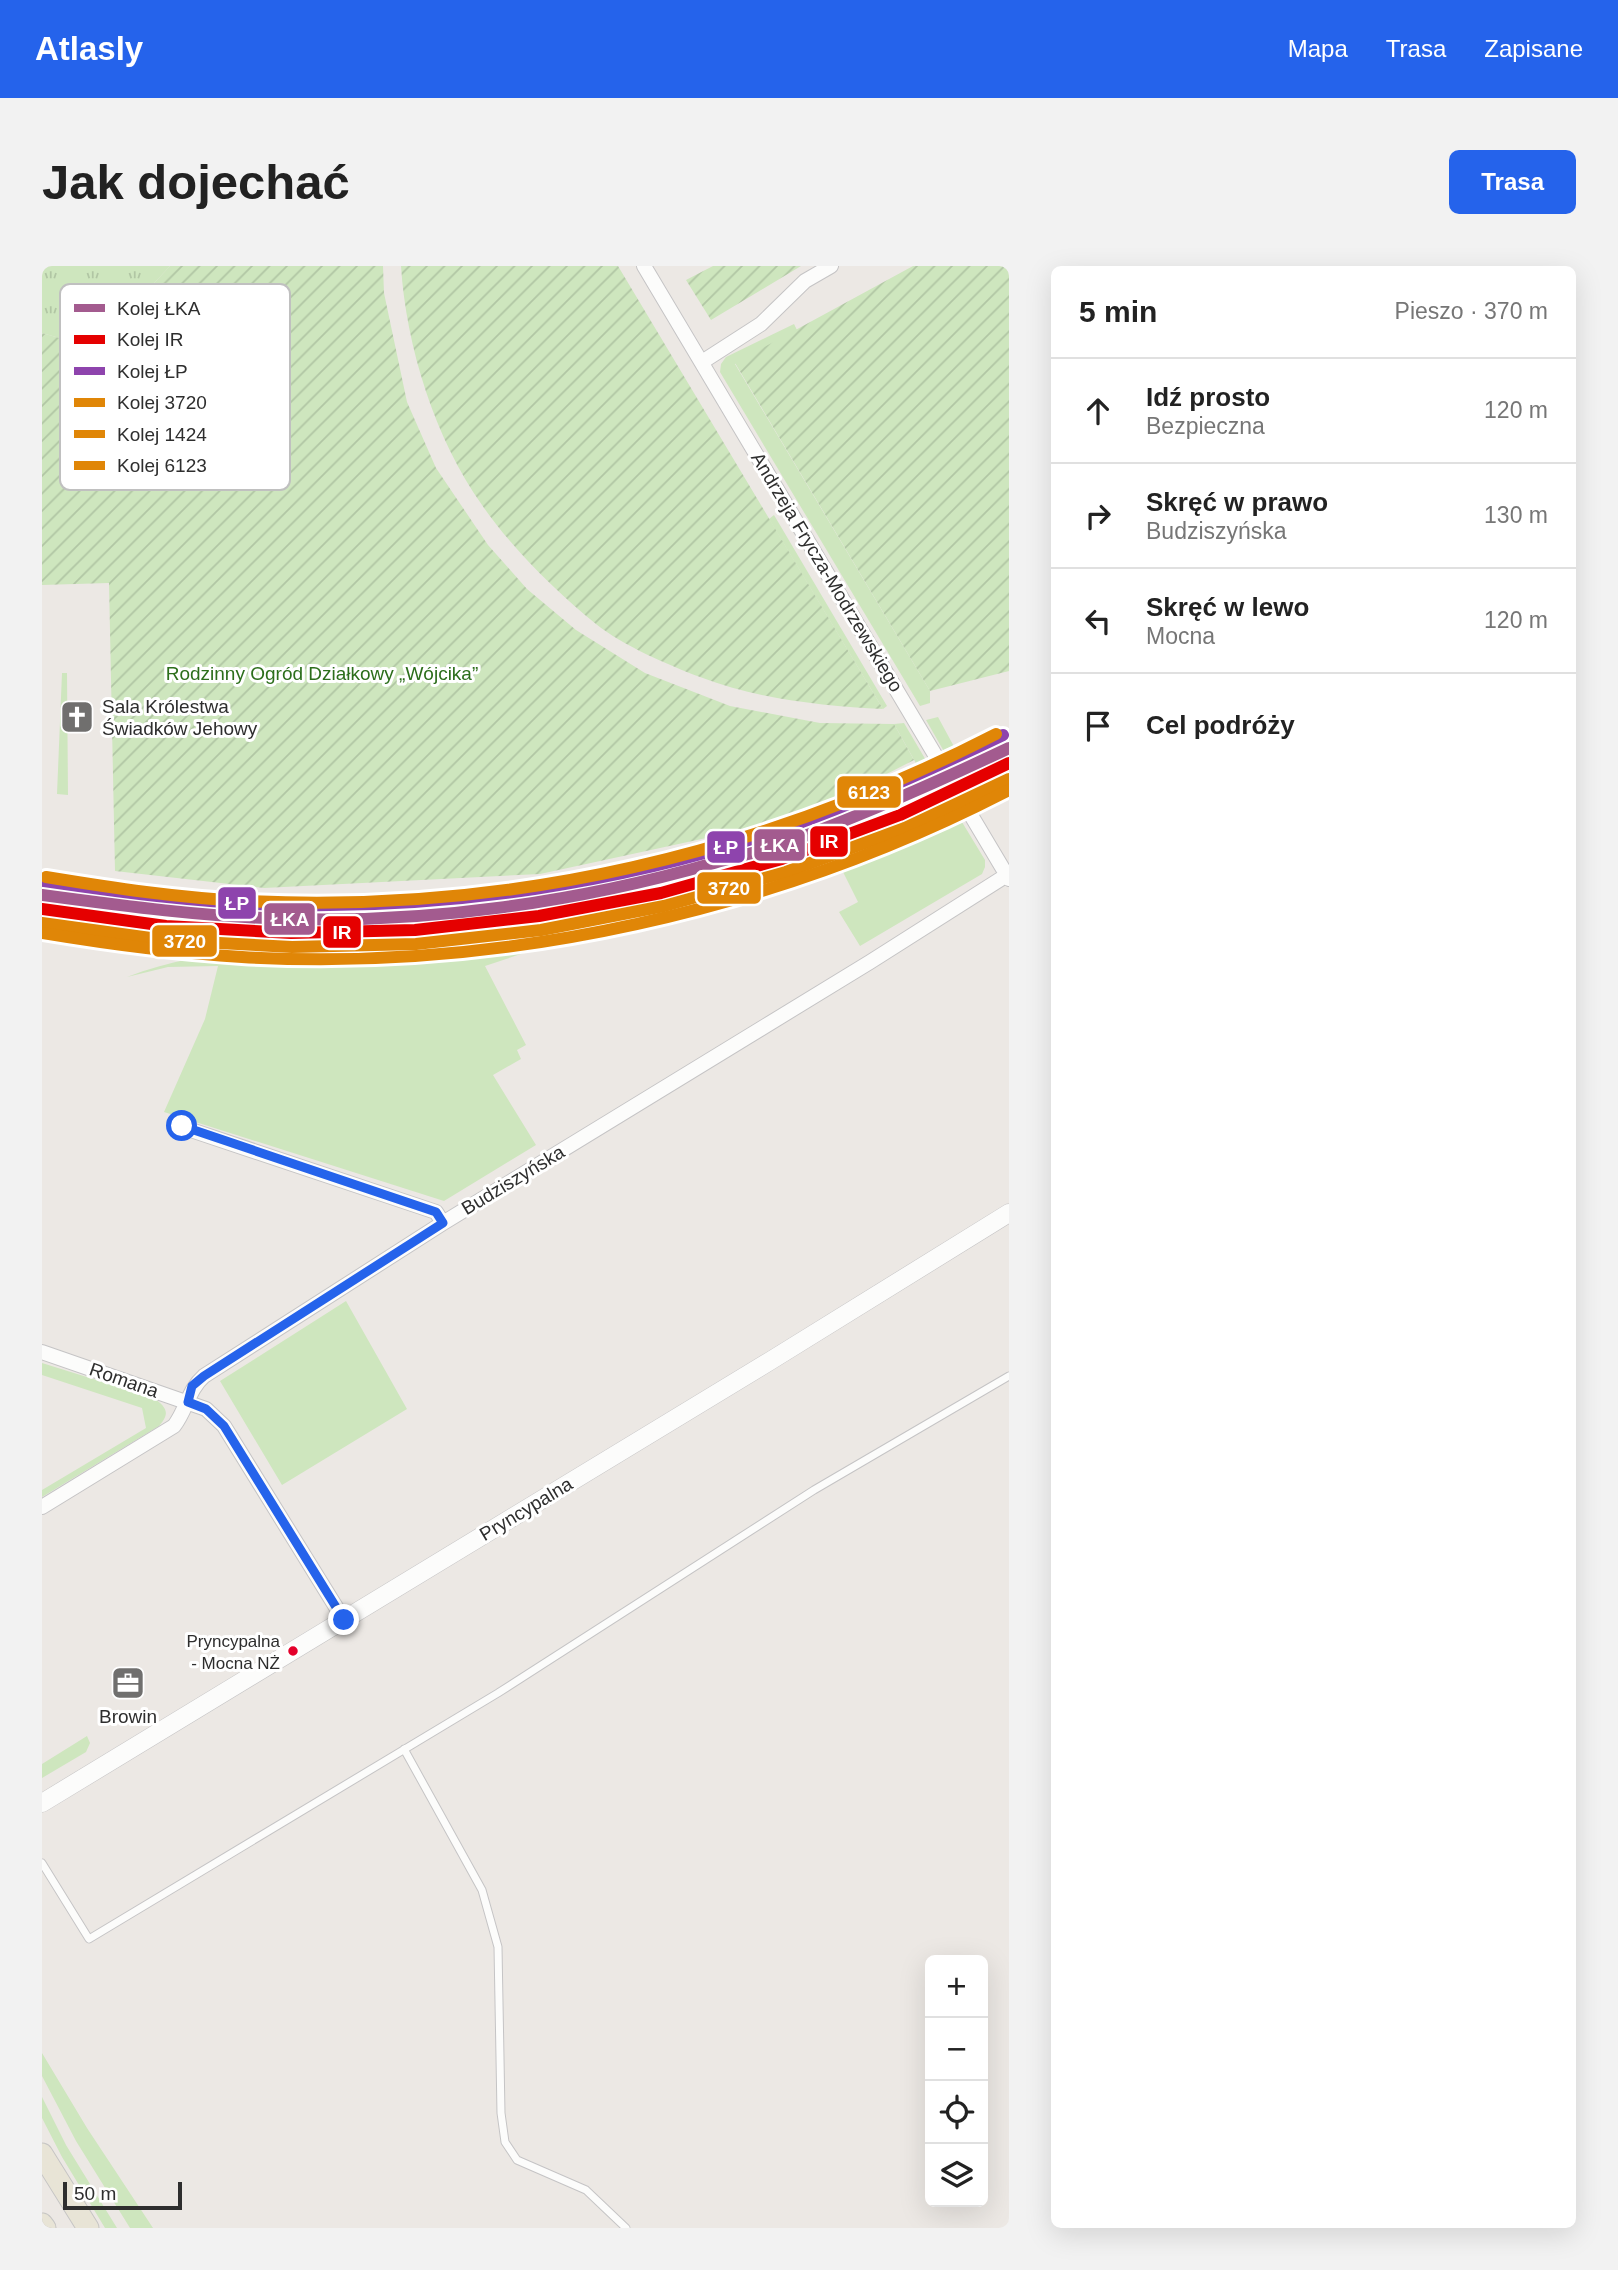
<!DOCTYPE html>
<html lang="pl">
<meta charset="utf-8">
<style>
:root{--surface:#fff;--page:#f2f2f2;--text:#222;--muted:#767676;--line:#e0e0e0;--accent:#2563eb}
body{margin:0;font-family:Arial,sans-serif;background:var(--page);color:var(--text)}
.controls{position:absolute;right:21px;bottom:21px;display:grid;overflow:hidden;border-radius:10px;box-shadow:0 7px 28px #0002}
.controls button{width:63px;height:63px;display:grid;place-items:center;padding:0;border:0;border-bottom:2px solid var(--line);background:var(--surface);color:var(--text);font:35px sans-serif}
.scale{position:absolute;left:21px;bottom:18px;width:119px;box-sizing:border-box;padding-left:7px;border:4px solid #2e2e2e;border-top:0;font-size:19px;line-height:24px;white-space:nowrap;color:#2e2e2e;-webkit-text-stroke:5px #fff;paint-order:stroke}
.stop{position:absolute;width:21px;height:21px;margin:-16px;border:5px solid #2563eb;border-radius:50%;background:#fff}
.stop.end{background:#2563eb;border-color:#fff;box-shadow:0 2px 7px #0008}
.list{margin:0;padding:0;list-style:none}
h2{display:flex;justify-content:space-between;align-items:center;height:91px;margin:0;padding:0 28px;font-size:30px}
h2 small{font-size:23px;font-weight:400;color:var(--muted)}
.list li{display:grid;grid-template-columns:46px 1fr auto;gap:21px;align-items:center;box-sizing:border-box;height:105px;padding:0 28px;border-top:2px solid var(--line)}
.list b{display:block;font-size:26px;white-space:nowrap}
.list p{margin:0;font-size:23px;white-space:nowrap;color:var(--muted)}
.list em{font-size:23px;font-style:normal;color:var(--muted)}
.icon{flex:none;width:38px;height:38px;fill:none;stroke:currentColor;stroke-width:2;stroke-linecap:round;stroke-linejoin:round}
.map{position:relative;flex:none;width:967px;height:1962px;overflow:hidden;border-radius:10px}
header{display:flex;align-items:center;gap:42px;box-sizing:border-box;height:98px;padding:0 35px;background:var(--accent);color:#fff}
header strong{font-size:33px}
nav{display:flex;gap:38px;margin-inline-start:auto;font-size:24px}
.intro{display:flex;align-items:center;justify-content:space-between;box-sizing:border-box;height:168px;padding:0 42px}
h1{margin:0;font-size:49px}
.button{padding:18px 32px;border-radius:10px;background:var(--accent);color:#fff;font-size:24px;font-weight:700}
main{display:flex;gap:42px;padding:0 42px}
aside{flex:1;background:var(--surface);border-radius:10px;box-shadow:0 7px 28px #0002}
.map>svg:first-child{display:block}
.grass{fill:#cee6be}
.park{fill:url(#park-tufts)}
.garden{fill:url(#garden-furrows)}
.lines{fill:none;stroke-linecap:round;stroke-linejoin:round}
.service-casing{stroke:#c5c4c5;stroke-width:9}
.minor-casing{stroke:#c5c4c5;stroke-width:16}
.tertiary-casing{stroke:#c5c4c5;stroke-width:19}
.primary-casing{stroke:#c6c5c4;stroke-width:23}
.service{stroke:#fcfcfb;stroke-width:7}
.minor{stroke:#fcfcfb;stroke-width:14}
.tertiary{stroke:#fcfcfb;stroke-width:18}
.primary{stroke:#e8e4d6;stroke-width:21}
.rail-1-casing{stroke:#fff;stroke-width:18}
.rail-2-casing{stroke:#fff;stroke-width:18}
.rail-3-casing{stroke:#fff;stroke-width:18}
.rail-4-casing{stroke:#fff;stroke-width:18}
.rail-5-casing{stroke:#fff;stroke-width:18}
.rail-6-casing{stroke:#fff;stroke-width:18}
.rail-1{stroke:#a35b8f;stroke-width:12}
.rail-2{stroke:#e50000;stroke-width:12}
.rail-3{stroke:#8e44ad;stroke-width:12}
.rail-4{stroke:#e08607;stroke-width:12}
.rail-5{stroke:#e08607;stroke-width:12}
.rail-6{stroke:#e08607;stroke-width:12}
.route{stroke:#2563eb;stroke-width:9}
.bus-dot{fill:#e4002b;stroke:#fff;stroke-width:2.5}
.labels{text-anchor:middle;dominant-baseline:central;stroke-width:6;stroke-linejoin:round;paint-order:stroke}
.bus-label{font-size:17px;fill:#2e2e2e;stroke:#fff;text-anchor:end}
.street-label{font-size:19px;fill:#2e2e2e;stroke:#fff}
.park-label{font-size:19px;fill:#2c6e1b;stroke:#fff}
.poi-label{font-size:19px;fill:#2e2e2e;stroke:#fff;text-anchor:start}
.key{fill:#fff;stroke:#c0c0c0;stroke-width:2}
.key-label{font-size:19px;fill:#2e2e2e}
.line-badge{stroke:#fff;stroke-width:2.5}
.badge-label{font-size:19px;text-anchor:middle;font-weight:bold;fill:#fff}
</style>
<header>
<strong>Atlasly</strong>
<nav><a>Mapa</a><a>Trasa</a><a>Zapisane</a></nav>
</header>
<div class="intro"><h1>Jak dojechać</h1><a class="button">Trasa</a></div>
<main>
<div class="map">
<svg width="967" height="1962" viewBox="0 0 967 1962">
<defs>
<pattern id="park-tufts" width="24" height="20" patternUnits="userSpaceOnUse" patternTransform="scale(1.75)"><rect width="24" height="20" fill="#cee6be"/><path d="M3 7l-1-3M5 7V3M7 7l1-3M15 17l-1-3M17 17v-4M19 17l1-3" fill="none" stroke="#b1c6a4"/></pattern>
<pattern id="garden-furrows" width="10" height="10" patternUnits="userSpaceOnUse" patternTransform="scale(1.75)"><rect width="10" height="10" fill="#cee6be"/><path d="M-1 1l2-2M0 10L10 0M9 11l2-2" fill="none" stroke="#b1c6a4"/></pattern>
</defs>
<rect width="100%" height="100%" fill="#ece8e4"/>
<path class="grass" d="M752,58L755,64L693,98L888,425V437L878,440L678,106L679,98L684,91Z
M732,249L845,440L841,443L727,253Z
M20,407H25L26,529L15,528Z
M896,451L922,499L912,503L884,454Z
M862,457L895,513L885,517L852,458Z
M906,533L943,594V601L940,608L818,680L797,646L816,636L797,598L906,555L896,537Z
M786,603L650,643L512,677L443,700L484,779L475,784L479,793L451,809L494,879L402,935L122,846L163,753L176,700L126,701L85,711C194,669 313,688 427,674C548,660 667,632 786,603Z
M304,1035L365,1143L240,1219L178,1115Z
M0,1097L112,1132C124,1141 129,1147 117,1160L0,1231V1224L104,1162L100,1142L0,1109Z
M45,1470L48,1477L44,1486L0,1512V1498Z
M0,1787L45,1862L111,1962H88L34,1875L0,1810Z
M0,1831L24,1879L75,1962H63L20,1891L0,1852Z"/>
<path class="park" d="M0,0H128L52,82L0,67Z"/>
<path class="garden" d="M128,0H341L342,27L365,136L394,202L446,279L485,323L534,364L603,407L688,440L778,457L852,458L872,494L761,551L498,608L222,622L73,605L67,317L0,319V67L52,82Z
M359,0H576L841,443C780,440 715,433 658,411C626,399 580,379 554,358C516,328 467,279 440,239C393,173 364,80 359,0Z
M671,0H759L669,54L644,14Z
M871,0H967V405L888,425L693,97Z"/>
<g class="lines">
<defs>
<path id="service" d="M362,1483L440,1624L456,1681L459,1847L463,1876L475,1894L544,1924L584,1962
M0,1597L47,1673L456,1427L772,1224L967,1110"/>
<path id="minor" d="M602,0L967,613
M660,96L719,58L763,15L789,0
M140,861L394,946L401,957
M0,1086L164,1143L182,1160L302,1354
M0,1241L132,1160C145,1143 146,1124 162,1110L401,957L828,696L965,609"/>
<path id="tertiary" d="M0,1537L728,1095L967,947"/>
<path id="primary" d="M0,1888L46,1962
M0,1958L3,1962"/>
</defs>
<use href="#service" class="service-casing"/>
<use href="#minor" class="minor-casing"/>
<use href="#tertiary" class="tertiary-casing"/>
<use href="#primary" class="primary-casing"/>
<use href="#service" class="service"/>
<use href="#minor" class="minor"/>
<use href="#tertiary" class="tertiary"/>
<use href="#primary" class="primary"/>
<defs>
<path id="rail-1" d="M0,629C82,640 164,651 248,653C389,657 536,636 672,597C693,591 716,586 738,579C817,551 891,518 967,482"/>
<path id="rail-2" d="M0,643L124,660L249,667L373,664L497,650L619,627L740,593L858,549L967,497"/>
<path id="rail-3" d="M2,615C84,627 166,638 249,639C411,642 579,617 732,566C811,539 886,505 961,469"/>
<path id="rail-4" d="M0,657L123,674L250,681L374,678L499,664L622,640L744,606L863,562L967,513"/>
<path id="rail-5" d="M0,667C66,678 133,687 200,691C461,706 735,644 967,524"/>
<path id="rail-6" d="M4,611C71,622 137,632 204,635C467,648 721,588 954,468"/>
</defs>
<use href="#rail-1" class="rail-1-casing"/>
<use href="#rail-2" class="rail-2-casing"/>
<use href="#rail-3" class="rail-3-casing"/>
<use href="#rail-4" class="rail-4-casing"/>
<use href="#rail-5" class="rail-5-casing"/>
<use href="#rail-6" class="rail-6-casing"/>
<use href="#rail-1" class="rail-1"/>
<use href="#rail-2" class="rail-2"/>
<use href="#rail-3" class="rail-3"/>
<use href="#rail-4" class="rail-4"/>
<use href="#rail-5" class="rail-5"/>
<use href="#rail-6" class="rail-6"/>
</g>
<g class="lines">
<path class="route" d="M140,860L394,946L401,957L162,1110L150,1120L146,1136L164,1143L182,1160L302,1354"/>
</g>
<defs>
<symbol id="church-square" viewBox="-11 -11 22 22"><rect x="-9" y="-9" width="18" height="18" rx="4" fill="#706f6e" stroke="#fff"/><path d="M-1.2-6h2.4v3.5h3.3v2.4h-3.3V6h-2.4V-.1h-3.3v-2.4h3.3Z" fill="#fff"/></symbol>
<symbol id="office-square" viewBox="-11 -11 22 22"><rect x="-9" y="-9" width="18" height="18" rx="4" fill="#706f6e" stroke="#fff"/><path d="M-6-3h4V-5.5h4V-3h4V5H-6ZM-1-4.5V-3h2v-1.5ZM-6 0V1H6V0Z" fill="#fff"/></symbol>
</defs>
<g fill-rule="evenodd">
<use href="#church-square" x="16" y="432" width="38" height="38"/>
<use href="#office-square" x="67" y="1398" width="38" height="38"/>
</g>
<circle class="bus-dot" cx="251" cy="1385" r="6"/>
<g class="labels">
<g class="bus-label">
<text x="238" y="1375">Pryncypalna<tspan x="238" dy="22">- Mocna NŻ</tspan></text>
</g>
<g class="street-label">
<text transform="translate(785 306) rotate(59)">Andrzeja Frycza-Modrzewskiego</text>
<text transform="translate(471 914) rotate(-31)">Budziszyńska</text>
<text transform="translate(82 1114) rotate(19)">Romana</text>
<text transform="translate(484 1243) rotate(-31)">Pryncypalna</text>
</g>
<g class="park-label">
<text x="280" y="407">Rodzinny Ogród Działkowy „Wójcika”</text>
</g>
<g class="poi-label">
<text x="60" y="440">Sala Królestwa<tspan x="60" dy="22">Świadków Jehowy</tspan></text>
<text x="86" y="1450" text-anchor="middle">Browin</text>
</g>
</g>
<rect x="18" y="18" width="230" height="206" rx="10" class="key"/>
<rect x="32" y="38" width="31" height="8" fill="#a35b8f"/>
<rect x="32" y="69" width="31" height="9" fill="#e50000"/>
<rect x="32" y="101" width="31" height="8" fill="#8e44ad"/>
<rect x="32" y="132" width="31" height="9" fill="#e08607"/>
<rect x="32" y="164" width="31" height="8" fill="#e08607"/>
<rect x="32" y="195" width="31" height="9" fill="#e08607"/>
<g class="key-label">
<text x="75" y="49">Kolej ŁKA</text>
<text x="75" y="80">Kolej IR</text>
<text x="75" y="112">Kolej ŁP</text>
<text x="75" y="143">Kolej 3720</text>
<text x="75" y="175">Kolej 1424</text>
<text x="75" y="206">Kolej 6123</text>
</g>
<g class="line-badge">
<rect x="794" y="509" width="66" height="34" rx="7" fill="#e08607"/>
<rect x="767" y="559" width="40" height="33" rx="7" fill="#e50000"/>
<rect x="711" y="562" width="53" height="34" rx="7" fill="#a35b8f"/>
<rect x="664" y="564" width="40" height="34" rx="7" fill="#8e44ad"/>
<rect x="654" y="605" width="66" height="34" rx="7" fill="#e08607"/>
<rect x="175" y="620" width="40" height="34" rx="7" fill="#8e44ad"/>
<rect x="221" y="636" width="53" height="34" rx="7" fill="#a35b8f"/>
<rect x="280" y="649" width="40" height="34" rx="7" fill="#e50000"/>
<rect x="109" y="658" width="67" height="34" rx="7" fill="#e08607"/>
</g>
<g class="badge-label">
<text x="827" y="533">6123</text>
<text x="787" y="582">IR</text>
<text x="738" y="586">ŁKA</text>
<text x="684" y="588">ŁP</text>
<text x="687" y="629">3720</text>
<text x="195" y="644">ŁP</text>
<text x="248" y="660">ŁKA</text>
<text x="300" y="673">IR</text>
<text x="143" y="682">3720</text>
</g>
</svg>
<div class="controls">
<button>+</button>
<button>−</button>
<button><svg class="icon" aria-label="locate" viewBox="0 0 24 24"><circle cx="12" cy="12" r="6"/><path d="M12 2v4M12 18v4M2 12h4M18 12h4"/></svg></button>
<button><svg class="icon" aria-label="layers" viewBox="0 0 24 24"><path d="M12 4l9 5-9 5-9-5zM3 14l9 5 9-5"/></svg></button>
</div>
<div class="scale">50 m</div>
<div class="stop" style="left:140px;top:860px"></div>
<div class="stop end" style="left:302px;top:1354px"></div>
</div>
<aside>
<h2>5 min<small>Pieszo · 370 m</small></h2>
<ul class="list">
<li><svg class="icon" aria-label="ahead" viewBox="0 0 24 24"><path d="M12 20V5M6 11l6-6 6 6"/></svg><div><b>Idź prosto</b><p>Bezpieczna</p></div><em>120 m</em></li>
<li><svg class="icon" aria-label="right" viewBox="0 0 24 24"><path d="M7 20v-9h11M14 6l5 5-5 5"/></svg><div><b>Skręć w prawo</b><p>Budziszyńska</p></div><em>130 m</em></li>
<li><svg class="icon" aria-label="left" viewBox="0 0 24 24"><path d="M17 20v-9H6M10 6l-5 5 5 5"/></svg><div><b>Skręć w lewo</b><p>Mocna</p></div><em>120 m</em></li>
<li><svg class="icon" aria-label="arrive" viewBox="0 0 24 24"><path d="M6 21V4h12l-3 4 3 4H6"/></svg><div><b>Cel podróży</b></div></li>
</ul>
</aside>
</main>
